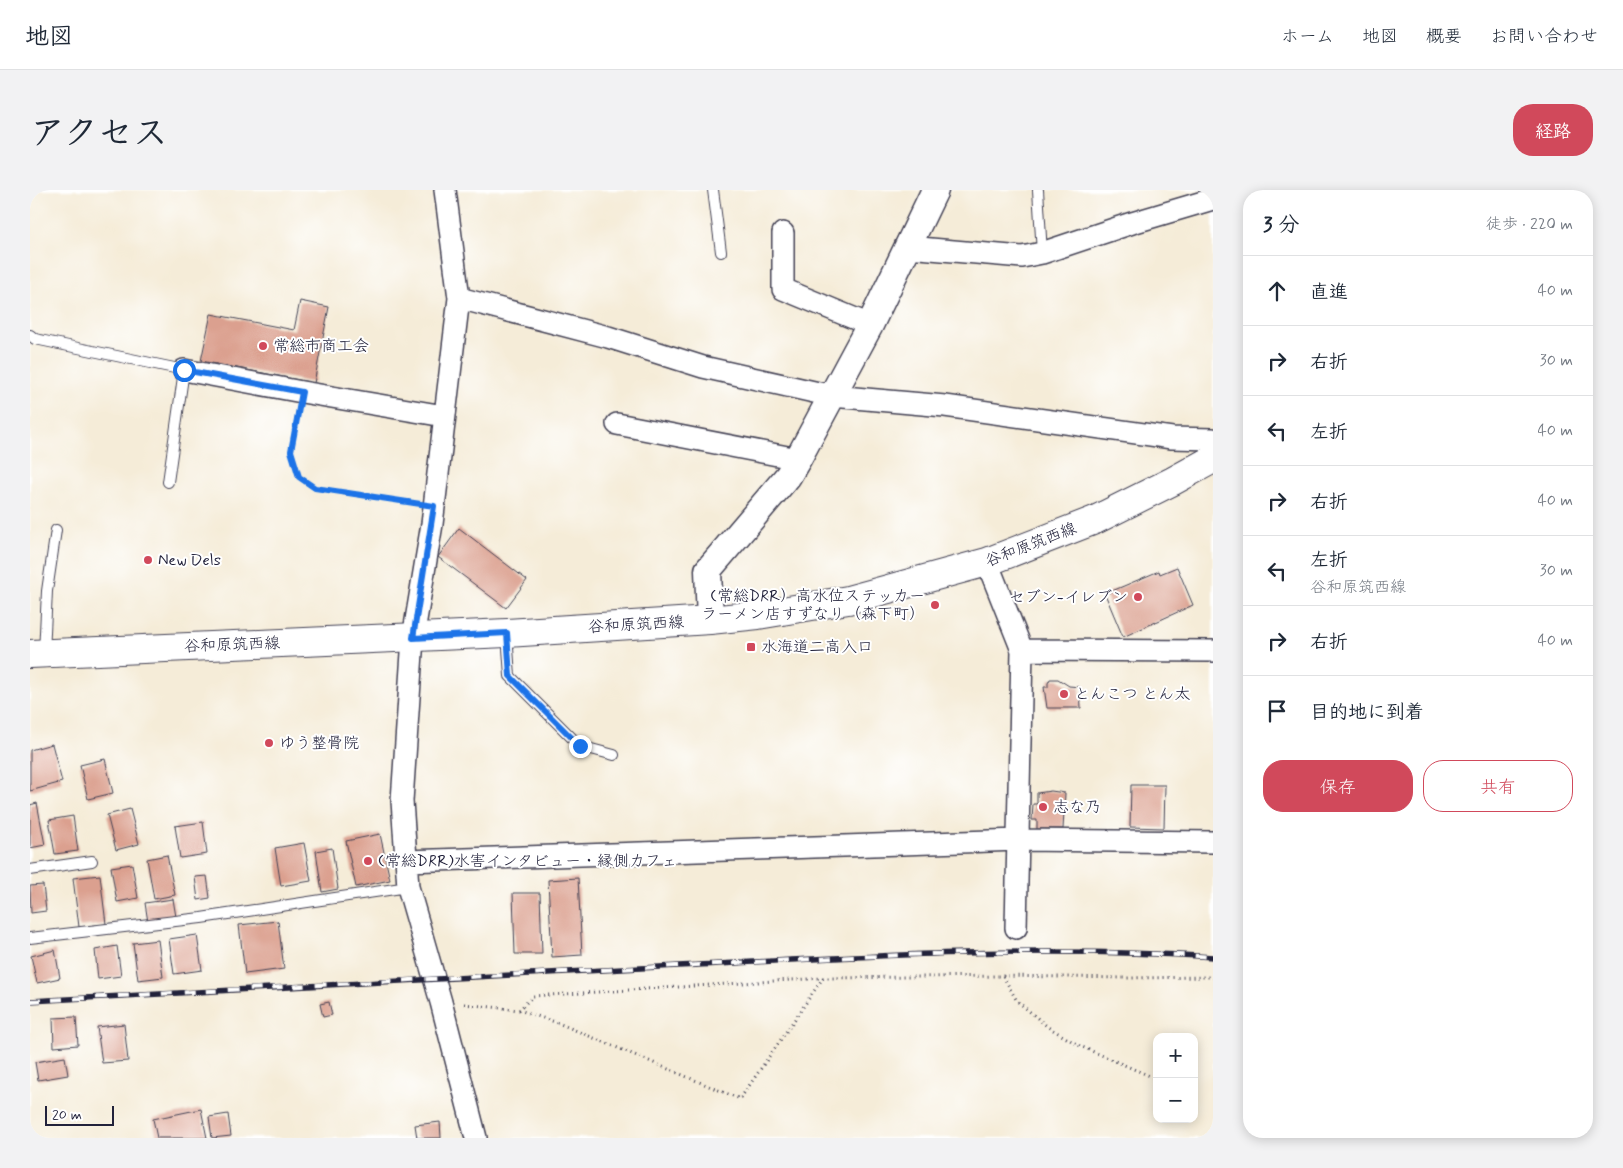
<!DOCTYPE html>
<html lang="ja">
<meta charset="utf-8">
<style>
:root{--surface:#fff;--page:#f2f2f3;--text:#1f2937;--muted:#747a83;--line:#e0e1e3;--accent:#d1495b}
body{margin:0;font-family:Mynerve,"Klee One",sans-serif;background:var(--page);color:var(--text)}
.controls{position:absolute;right:15px;bottom:15px;display:grid;overflow:hidden;border-radius:10px;box-shadow:0 2px 12px #0003}
.controls button{width:45px;height:45px;display:grid;place-items:center;padding:0;border:0;border-bottom:1px solid var(--line);background:var(--surface);color:var(--text);font:25px sans-serif}
.scale{position:absolute;left:15px;bottom:12px;width:69px;box-sizing:border-box;padding-left:5px;border:2px solid #22223b;border-top:0;font-size:14px;line-height:18px;white-space:nowrap;color:#22223b;-webkit-text-stroke:4px #fff;paint-order:stroke}
.stop{position:absolute;width:15px;height:15px;margin:-11px;border:4px solid #1a73e8;border-radius:50%;background:#fff}
.stop.end{background:#1a73e8;border-color:#fff;box-shadow:0 1px 5px #0008}
.list{margin:0;padding:0;list-style:none}
h2{display:flex;justify-content:space-between;align-items:center;height:65px;margin:0;padding:0 20px;font-size:21px}
h2 small{font-size:16px;font-weight:400;color:var(--muted)}
.list li{display:grid;grid-template-columns:32px 1fr auto;gap:15px;align-items:center;box-sizing:border-box;height:70px;padding:0 20px;border-top:1px solid var(--line)}
.list b{display:block;font-size:19px;white-space:nowrap}
.list p{margin:0;font-size:16px;white-space:nowrap;color:var(--muted)}
.list em{font-size:16px;font-style:normal;color:var(--muted)}
.actions{display:flex;gap:10px;padding:15px 20px}
.actions a{flex:1;padding:11px 0;border:1px solid var(--accent);border-radius:20px;text-align:center;font-size:18px;color:var(--accent)}
.actions .main{background:var(--accent);color:#fff}
.icon{flex:none;width:28px;height:28px;fill:none;stroke:currentColor;stroke-width:2;stroke-linecap:round;stroke-linejoin:round}
.map{position:relative;flex:none;width:1183px;height:948px;overflow:hidden;border-radius:20px}
header{display:flex;align-items:center;gap:30px;box-sizing:border-box;height:70px;padding:0 25px;background:var(--surface);border-bottom:1px solid var(--line)}
header strong{font-size:24px}
nav{display:flex;gap:28px;margin-inline-start:auto;font-size:18px}
.intro{display:flex;align-items:center;justify-content:space-between;box-sizing:border-box;height:120px;padding:0 30px}
h1{margin:0;font-size:35px}
.button{padding:12px 22px;border-radius:20px;background:var(--accent);color:#fff;font-size:18px;font-weight:700}
main{display:flex;gap:30px;padding:0 30px}
aside{flex:1;background:var(--surface);border-radius:20px;box-shadow:0 2px 12px #0003}
.map>svg:first-child{display:block}
.building{fill:#dba08f}
.lines{fill:none;stroke-linecap:round;stroke-linejoin:round}
.service-casing{stroke:#424053;stroke-width:12}
.minor-casing{stroke:#424053;stroke-width:24}
.tertiary-casing{stroke:#424053;stroke-width:29}
.secondary-casing{stroke:#424053;stroke-width:30}
.path{stroke:#424053;stroke-width:3;stroke-dasharray:1 4;stroke-linecap:butt}
.service{stroke:#fff;stroke-width:10}
.minor{stroke:#fff;stroke-width:21}
.tertiary{stroke:#fff;stroke-width:26}
.secondary{stroke:#fff;stroke-width:28}
.rail-casing{stroke:#22223b;stroke-width:5.5}
.rail{stroke:#fff;stroke-width:4;stroke-dasharray:11;stroke-linecap:butt}
.route{stroke:#1a73e8;stroke-width:6}
.poi-dot{fill:#d1495b;stroke:#fff;stroke-width:2}
.labels{text-anchor:middle;dominant-baseline:central;stroke-width:4;stroke-linejoin:round;paint-order:stroke}
.poi-label{font-size:16px;fill:#22223b;stroke:#fff;text-anchor:start}
.street-label{font-size:16px;fill:#22223b;stroke:#fff}
</style>
<header>
<strong>地図</strong>
<nav><a>ホーム</a><a>地図</a><a>概要</a><a>お問い合わせ</a></nav>
</header>
<div class="intro"><h1>アクセス</h1><a class="button">経路</a></div>
<main>
<div class="map">
<svg width="1183" height="948" viewBox="0 0 1183 948">
<rect width="100%" height="100%" fill="#fff"/>
<filter id="ink" filterUnits="userSpaceOnUse"><feTurbulence type="fractalNoise" baseFrequency=".02" numOctaves="2"/><feDisplacementMap in="SourceGraphic" scale="10" xChannelSelector="R" yChannelSelector="G"/><feConvolveMatrix kernelMatrix="1 2 1 2 8 2 1 2 1" color-interpolation-filters="sRGB"/></filter>
<filter id="wash" filterUnits="userSpaceOnUse"><feTurbulence type="fractalNoise" baseFrequency=".0096" numOctaves="4" result="noise"/><feDisplacementMap in="SourceGraphic" scale="20" xChannelSelector="R" yChannelSelector="G"/><feGaussianBlur stdDeviation="1.12" result="paint"/><feColorMatrix in="noise" values="0 0 0 0 0 0 0 0 0 0 0 0 0 0 0 0 0 1.4 0 .05"/><feComposite in="paint" operator="in"/></filter>
<g filter="url(#wash)">
<rect width="100%" height="100%" fill="#f5ecd8"/>
<g id="blocks">
<path class="building" d="M270,111L299,117L284,193L171,171L181,124L264,140Z
M429,338L497,390L476,418L408,367Z
M1147,377L1163,415L1093,447L1075,404L1129,381L1130,384Z
M1020,489H1028L1039,496L1050,497L1051,518H1017L1014,497H1018V493Z
M22,554L32,592L0,601V560Z
M75,569L83,603L58,609L50,575Z
M1101,595H1135L1134,638L1100,637Z
M1021,601L1035,603L1033,639H1007V630H1002L1003,614H1007V603Z
M7,613L15,655L0,658V615Z
M100,619L109,654L86,660L77,625Z
M43,626L48,661L25,664L19,630Z
M173,632L177,664L150,668L145,636Z
M350,644L360,690L326,697L316,651Z
M274,653L281,691L251,696L245,658Z
M302,658L308,699L292,702L286,661Z
M137,665L145,705L124,709L117,669Z
M102,674L108,708L87,712L81,677Z
M70,685L76,734L49,737L43,688Z
M177,686L180,708L168,710L165,687Z
M548,688L552,765L522,767L518,690Z
M13,695L16,721L1,723L0,696Z
M483,703H510L512,764H485Z
M143,709L146,727L118,732L115,713Z
M248,731L254,779L215,784L209,735Z
M167,745L172,780L144,784L139,749Z
M128,750L133,787L108,790L103,753Z
M87,756L91,786L68,789L65,760Z
M25,760L30,788L7,793L1,766Z
M299,812L302,825L293,827L290,814Z
M46,827L48,855L24,857L23,828Z
M94,834L98,871L72,873L67,837Z
M35,867L38,885L8,890L5,872Z
M171,919L177,948H127L123,929Z
M198,924L201,946L182,948L179,927Z
M410,932L411,948H387L385,935Z"/>
</g>
</g>
<g filter="url(#ink)">
<use href="#blocks" fill-opacity="0" stroke="#424053" stroke-width="1"/>
<g class="lines">
<defs>
<path id="service" d="M683,0L691,62
M1008,0L1012,63
M0,145L5,149L154,180L138,292
M477,444L480,486L550,556L584,565
M14,463L17,401L26,340
M0,680L62,671
M0,748L171,728L378,697"/>
<path id="minor" d="M415,0L429,108L402,334L383,448L372,611L378,697L411,812L446,948
M753,43V99L840,135
M878,57L992,67L1012,63L1102,33L1183,9
M429,108L578,147L673,177L802,206L915,216L1142,248L1183,249
M154,180L272,202L414,226
M587,234L768,269
M957,372L992,460L986,738
M992,460L1183,461
M376,671L989,650L1183,652"/>
<path id="tertiary" d="M680,430L678,380L758,286L768,269L840,135L905,0"/>
<path id="secondary" d="M0,464L477,443L680,430L728,425L818,410L957,372L1065,330L1143,291L1183,269"/>
</defs>
<use href="#service" class="service-casing"/>
<use href="#minor" class="minor-casing"/>
<use href="#tertiary" class="tertiary-casing"/>
<use href="#secondary" class="secondary-casing"/>
<path class="path" d="M268,222L261,261L269,287L285,298L384,313
M973,786L987,811L1018,837L1050,856L1127,889
M434,814L489,820L528,833L710,909L793,788L973,786L1096,788L1183,787
M489,820L503,806L793,788
M1164,905L1165,906"/>
<use href="#service" class="service"/>
<use href="#minor" class="minor"/>
<use href="#tertiary" class="tertiary"/>
<use href="#secondary" class="secondary"/>
<defs>
<path id="rail" d="M0,811C216,799 432,787 648,776C826,767 1005,755 1183,767"/>
</defs>
<use href="#rail" class="rail-casing"/>
<use href="#rail" class="rail"/>
</g>
</g>
<g class="lines" filter="url(#ink)">
<path class="route" d="M154,180L272,202L261,261L269,287L285,298L404,316L383,448L477,443L480,486L550,556"/>
</g>
<g class="poi-dot">
<circle cx="233" cy="156" r="5"/>
<circle cx="118" cy="370" r="5"/>
<circle cx="1108" cy="407" r="5"/>
<circle cx="905" cy="415" r="5"/>
<rect x="716" y="452" width="10" height="10" rx="2.5"/>
<circle cx="1034" cy="504" r="5"/>
<circle cx="239" cy="553" r="5"/>
<circle cx="1013" cy="617" r="5"/>
<circle cx="338" cy="671" r="5"/>
</g>
<g class="labels">
<g class="poi-label">
<text x="243" y="156">常総市商工会</text>
<text x="128" y="370">New Dels</text>
<text x="895" y="406" text-anchor="end">(常総DRR）高水位ステッカー<tspan x="895" dy="18">ラーメン店すずなり（森下町）</tspan></text>
<text x="1098" y="407" text-anchor="end">セブン-イレブン</text>
<text x="731" y="457">水海道二高入口</text>
<text x="1044" y="504">とんこつ とん太</text>
<text x="249" y="553">ゆう整骨院</text>
<text x="1023" y="617">志な乃</text>
<text x="348" y="671">(常総DRR)水害インタビュー・縁側カフェ</text>
</g>
<g class="street-label">
<text transform="translate(1001 355) rotate(-21)">谷和原筑西線</text>
<text transform="translate(606 435) rotate(-3)">谷和原筑西線</text>
<text transform="translate(202 455) rotate(-2)">谷和原筑西線</text>
</g>
</g>
</svg>
<div class="controls">
<button>+</button>
<button>−</button>
</div>
<div class="scale">20 m</div>
<div class="stop" style="left:154px;top:180px"></div>
<div class="stop end" style="left:550px;top:556px"></div>
</div>
<aside>
<h2>3 分<small>徒歩 · 220 m</small></h2>
<ul class="list">
<li><svg class="icon" aria-label="ahead" viewBox="0 0 24 24"><path d="M12 20V5M6 11l6-6 6 6"/></svg><div><b>直進</b></div><em>40 m</em></li>
<li><svg class="icon" aria-label="right" viewBox="0 0 24 24"><path d="M7 20v-9h11M14 6l5 5-5 5"/></svg><div><b>右折</b></div><em>30 m</em></li>
<li><svg class="icon" aria-label="left" viewBox="0 0 24 24"><path d="M17 20v-9H6M10 6l-5 5 5 5"/></svg><div><b>左折</b></div><em>40 m</em></li>
<li><svg class="icon" aria-label="right" viewBox="0 0 24 24"><path d="M7 20v-9h11M14 6l5 5-5 5"/></svg><div><b>右折</b></div><em>40 m</em></li>
<li><svg class="icon" aria-label="left" viewBox="0 0 24 24"><path d="M17 20v-9H6M10 6l-5 5 5 5"/></svg><div><b>左折</b><p>谷和原筑西線</p></div><em>30 m</em></li>
<li><svg class="icon" aria-label="right" viewBox="0 0 24 24"><path d="M7 20v-9h11M14 6l5 5-5 5"/></svg><div><b>右折</b></div><em>40 m</em></li>
<li><svg class="icon" aria-label="arrive" viewBox="0 0 24 24"><path d="M6 21V4h12l-3 4 3 4H6"/></svg><div><b>目的地に到着</b></div></li>
</ul>
<div class="actions"><a class="main">保存</a><a>共有</a></div>
</aside>
</main>
